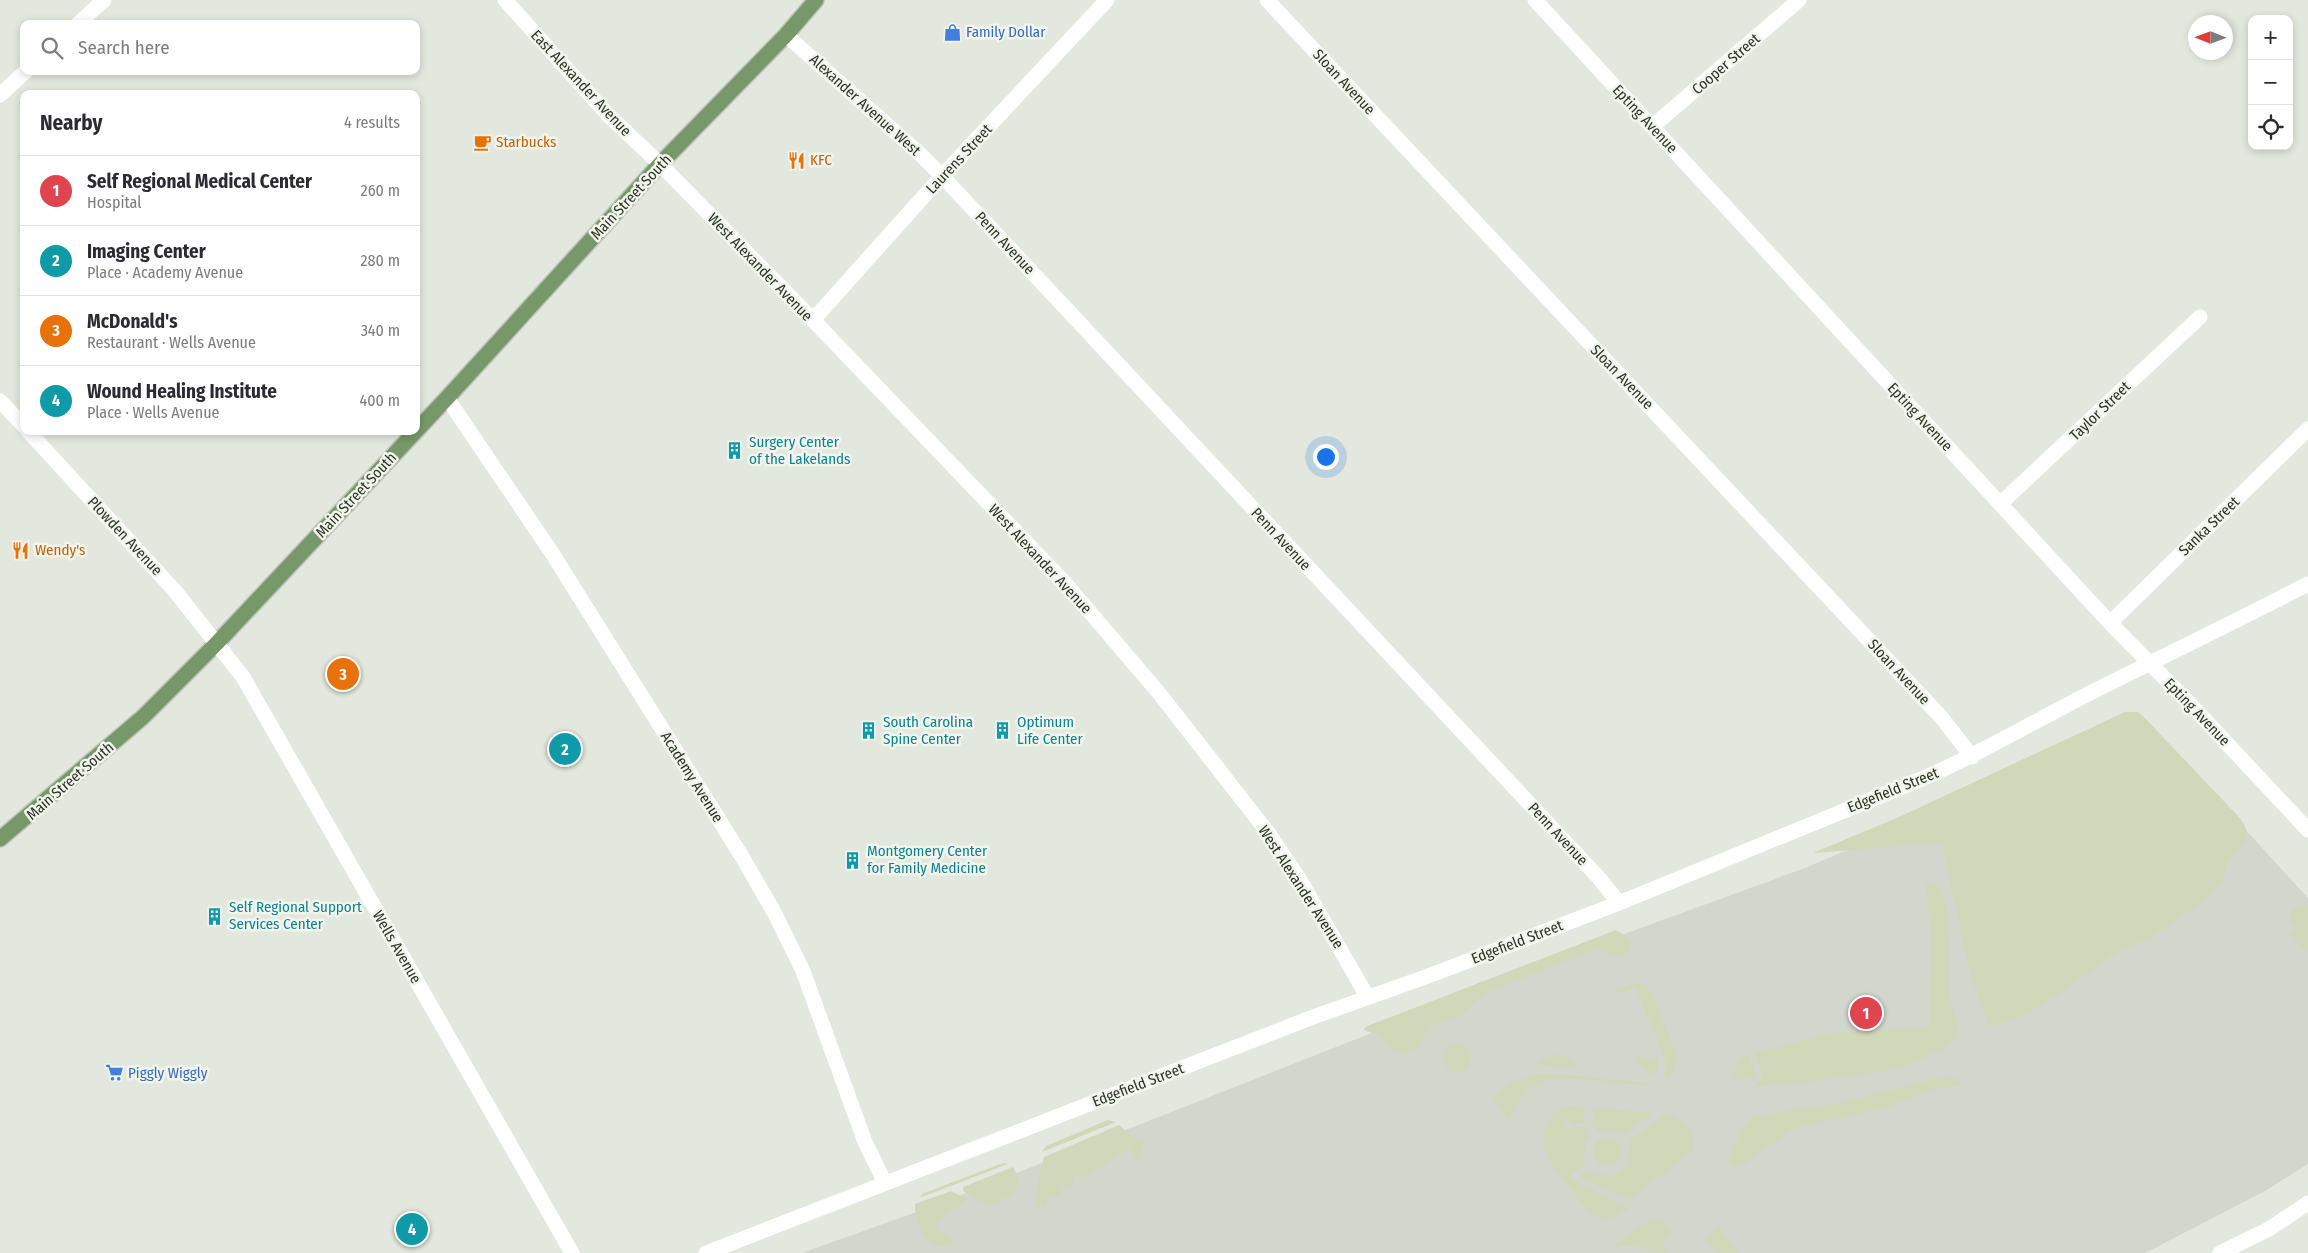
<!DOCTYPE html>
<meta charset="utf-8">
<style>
:root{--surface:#fff;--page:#f2f2f3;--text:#2b2b33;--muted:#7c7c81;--line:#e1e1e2;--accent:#b45309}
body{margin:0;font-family:"Fira Sans Condensed",sans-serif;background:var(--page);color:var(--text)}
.controls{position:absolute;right:15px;top:15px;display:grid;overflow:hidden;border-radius:10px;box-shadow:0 2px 8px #0003}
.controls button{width:45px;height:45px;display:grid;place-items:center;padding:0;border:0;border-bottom:1px solid var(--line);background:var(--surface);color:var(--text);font:25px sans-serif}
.compass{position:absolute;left:2188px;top:15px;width:45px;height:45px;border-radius:50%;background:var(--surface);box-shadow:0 2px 8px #0003;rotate:271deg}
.you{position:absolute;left:1325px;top:456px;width:18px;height:18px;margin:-12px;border:4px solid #fff;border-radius:50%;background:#1a73e8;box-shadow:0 0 0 8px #1a73e833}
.badge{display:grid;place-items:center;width:32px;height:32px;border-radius:50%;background:var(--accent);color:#fff;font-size:16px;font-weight:700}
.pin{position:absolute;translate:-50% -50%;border:2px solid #fff;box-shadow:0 1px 5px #0006}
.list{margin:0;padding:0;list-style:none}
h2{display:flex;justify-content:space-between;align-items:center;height:65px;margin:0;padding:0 20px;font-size:21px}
h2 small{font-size:16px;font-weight:400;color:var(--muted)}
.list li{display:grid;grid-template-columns:32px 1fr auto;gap:15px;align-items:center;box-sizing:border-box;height:70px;padding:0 20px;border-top:1px solid var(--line)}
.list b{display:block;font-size:19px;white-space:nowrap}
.list p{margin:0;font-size:16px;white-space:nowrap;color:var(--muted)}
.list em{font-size:16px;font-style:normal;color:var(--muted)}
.icon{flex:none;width:28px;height:28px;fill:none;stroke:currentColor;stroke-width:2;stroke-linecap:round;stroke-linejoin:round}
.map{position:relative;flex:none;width:2308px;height:1253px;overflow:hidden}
.search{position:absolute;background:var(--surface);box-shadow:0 2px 8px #0003;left:20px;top:20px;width:400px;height:55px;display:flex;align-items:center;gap:12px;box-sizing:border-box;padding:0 18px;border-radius:10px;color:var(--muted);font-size:19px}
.panel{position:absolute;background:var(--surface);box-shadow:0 2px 8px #0003;left:20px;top:90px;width:400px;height:345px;border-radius:10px}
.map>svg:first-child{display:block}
.built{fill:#d2d7cd}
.green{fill:#d1d7b9}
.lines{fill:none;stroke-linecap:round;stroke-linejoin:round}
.major-casing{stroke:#bec3bd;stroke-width:18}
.minor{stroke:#fff;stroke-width:15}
.major{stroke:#779868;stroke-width:15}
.labels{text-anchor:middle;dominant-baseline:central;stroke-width:5;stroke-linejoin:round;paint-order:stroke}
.shop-label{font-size:15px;fill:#366cbe;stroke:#f2f5ee;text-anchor:start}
.street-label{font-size:15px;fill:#283622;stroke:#f2f5ee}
.food-label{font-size:15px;fill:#c56008;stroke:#f2f5ee;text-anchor:start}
.culture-label{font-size:15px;fill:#0d838f;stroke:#f2f5ee;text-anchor:start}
</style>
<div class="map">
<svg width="2308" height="1253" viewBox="0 0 2308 1253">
<rect width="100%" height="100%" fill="#e3e8de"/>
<path class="built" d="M2147,722L2308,898V1164L2265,1191L2145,1253H802L933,1206L1605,941L1805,868Z"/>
<path class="green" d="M2125,712H2137L2142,715L2238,816C2257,839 2242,843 2229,860C2223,869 2226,875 2223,881C2216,895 2162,931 2148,939C2138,944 2126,947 2116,953C2077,978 2037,1019 1989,1026L1970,974L1942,843L1813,853L1899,817Z
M1932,882C1956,891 1947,971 1950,995C1951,1007 1959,1020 1958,1032C1957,1038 1951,1043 1947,1047L1898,1069L1793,1084L1752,1087L1761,1081V1070L1755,1053L1831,1033L1929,1027L1931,936L1926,884Z
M2299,905H2308V953L2288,932L2297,930L2290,919L2292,911Z
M1616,930L1626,936L1631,943L1630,950L1624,956L1617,957L1607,952L1595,950L1486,992L1461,1016L1433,1026L1422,1038L1417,1050L1410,1048L1408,1055L1395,1052L1377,1035L1364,1030L1365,1027Z
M1639,982L1648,987L1653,995L1676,1053L1675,1068L1668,1079L1665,1075L1666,1062L1636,988L1617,994L1615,990Z
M1443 1058a14 14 0 1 1 28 0a14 14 0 1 1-28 0Z
M1557,1054C1567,1056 1572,1059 1577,1068L1539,1065L1537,1062Z
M1749,1056L1756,1074L1755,1078L1732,1080L1738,1058Z
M1635,1057L1658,1058V1071L1649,1075Z
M1536,1074H1557L1645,1083L1649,1085C1629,1084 1610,1082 1591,1080C1546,1076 1527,1079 1508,1123C1505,1107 1495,1106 1493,1096L1507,1084Z
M1955,1077L1963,1085L1935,1089L1885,1108L1795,1128L1742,1165L1733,1168L1729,1164L1728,1160C1735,1146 1742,1122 1757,1116L1844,1102L1934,1079Z
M1571,1106L1584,1107V1123L1574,1124L1568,1120L1565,1121L1564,1126L1566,1128L1585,1127L1591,1138L1587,1140L1583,1166L1572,1173V1177L1577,1183L1629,1208C1621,1215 1612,1220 1601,1218C1588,1214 1581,1201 1573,1192C1557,1172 1532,1146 1549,1120C1554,1112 1561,1108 1571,1106Z
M1594,1108L1653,1113L1627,1133L1601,1130L1597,1132L1592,1124Z
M1666,1114C1684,1119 1695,1130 1694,1150L1630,1199L1580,1178L1587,1171L1613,1176L1627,1165L1631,1139Z
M1108,1120L1116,1122L1042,1152L1046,1146Z
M1119,1125L1134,1138L1144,1140L1138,1160L1129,1148L1085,1177L1074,1175L1072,1187L1061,1186L1060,1197L1048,1195L1046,1207L1036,1205L1039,1176L1044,1157Z
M1593 1152a14 14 0 1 1 28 0a14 14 0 1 1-28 0Z
M1003,1163L1008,1164L919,1198L922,1194Z
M1013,1167C1027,1191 1007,1197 988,1206L963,1191V1187Z
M951,1191L967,1199L941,1219L934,1227L952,1239L953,1245L949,1247L933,1245C922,1235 915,1219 915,1204Z
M1650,1220H1660L1672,1228L1674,1234L1662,1244L1668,1253C1643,1253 1640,1241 1610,1248Z
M1719,1227L1738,1253H1717L1705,1238Z"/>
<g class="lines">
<defs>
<path id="major" d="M0,839L143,717L216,644L447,398L660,164L786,35L816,0"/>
</defs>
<use href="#major" class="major-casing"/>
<path class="minor" d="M505,0L609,116L660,164L813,320L1065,583L1159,693L1269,834L1300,880L1367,996
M1267,0L1942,718L1972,757
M1535,0L2110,623L2190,704L2308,830
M78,24L104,0
M786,35L920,154L942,176L1599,878L1619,903
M0,95L26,71
M1653,126L1799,0
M813,320L942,176L1107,0
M447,398L552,553L741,855L774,912L803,971L865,1142L885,1183
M0,401L24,426
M28,431L175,591L243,677L572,1253
M2000,504L2200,317
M2110,623L2308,429
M706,1253L1313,1017L1431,975L1619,903L1924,778C1986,751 2043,716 2104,686C2172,652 2240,619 2308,584
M2220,1253L2269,1229L2308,1203"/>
<use href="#major" class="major"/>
</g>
<defs>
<symbol id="shop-bare" viewBox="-9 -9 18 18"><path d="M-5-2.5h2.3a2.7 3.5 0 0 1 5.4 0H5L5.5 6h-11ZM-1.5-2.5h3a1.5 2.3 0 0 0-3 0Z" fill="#3f7fe0" stroke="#f2f5ee" stroke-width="2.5" paint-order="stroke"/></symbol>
<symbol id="cafe-bare" viewBox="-9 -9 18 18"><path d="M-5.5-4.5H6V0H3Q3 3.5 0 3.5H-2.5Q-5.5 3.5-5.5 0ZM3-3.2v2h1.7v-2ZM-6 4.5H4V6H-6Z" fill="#e8710a" stroke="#f2f5ee" stroke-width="2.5" paint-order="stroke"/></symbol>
<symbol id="restaurant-bare" viewBox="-9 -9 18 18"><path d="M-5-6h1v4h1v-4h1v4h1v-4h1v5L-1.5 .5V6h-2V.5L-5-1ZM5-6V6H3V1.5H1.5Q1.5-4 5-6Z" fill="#e8710a" stroke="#f2f5ee" stroke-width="2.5" paint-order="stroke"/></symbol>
<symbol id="building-bare" viewBox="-9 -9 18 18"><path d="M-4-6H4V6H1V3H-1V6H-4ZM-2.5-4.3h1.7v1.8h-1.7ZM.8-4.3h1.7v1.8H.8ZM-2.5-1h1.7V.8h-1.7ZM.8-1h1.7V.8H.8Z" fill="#0f9aa8" stroke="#f2f5ee" stroke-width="2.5" paint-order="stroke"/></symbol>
<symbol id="supermarket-bare" viewBox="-9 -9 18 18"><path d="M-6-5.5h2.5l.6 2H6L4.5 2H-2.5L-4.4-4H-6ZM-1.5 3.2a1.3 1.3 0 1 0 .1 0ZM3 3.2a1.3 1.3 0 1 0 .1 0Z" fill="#3f7fe0" stroke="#f2f5ee" stroke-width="2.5" paint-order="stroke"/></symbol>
</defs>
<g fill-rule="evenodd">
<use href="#shop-bare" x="940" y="20" width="25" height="25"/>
<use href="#cafe-bare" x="470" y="130" width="25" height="25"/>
<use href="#restaurant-bare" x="784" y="148" width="25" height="25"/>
<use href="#building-bare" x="722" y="438" width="25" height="25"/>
<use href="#restaurant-bare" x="8" y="538" width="25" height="25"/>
<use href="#building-bare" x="856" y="718" width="25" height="25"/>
<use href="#building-bare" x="990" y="718" width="25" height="25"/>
<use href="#building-bare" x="840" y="848" width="25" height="25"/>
<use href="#building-bare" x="202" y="904" width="25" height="25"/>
<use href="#supermarket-bare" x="102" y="1060" width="25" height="25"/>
</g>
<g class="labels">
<g class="shop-label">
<text x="966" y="32">Family Dollar</text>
<text x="128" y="1073">Piggly Wiggly</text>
</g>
<g class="street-label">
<text transform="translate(1726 64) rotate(-41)">Cooper Street</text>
<text transform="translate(1344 82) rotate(47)">Sloan Avenue</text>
<text transform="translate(581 83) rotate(47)">East Alexander Avenue</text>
<text transform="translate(865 105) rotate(42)">Alexander Avenue West</text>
<text transform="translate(1645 119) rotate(47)">Epting Avenue</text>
<text transform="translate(959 159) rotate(-47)">Laurens Street</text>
<text transform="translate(631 197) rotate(-47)">Main Street South</text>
<text transform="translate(1005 243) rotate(47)">Penn Avenue</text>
<text transform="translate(760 267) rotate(46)">West Alexander Avenue</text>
<text transform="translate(1622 377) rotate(46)">Sloan Avenue</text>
<text transform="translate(2100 411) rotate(-44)">Taylor Street</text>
<text transform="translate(1920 417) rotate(47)">Epting Avenue</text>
<text transform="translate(356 495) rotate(-47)">Main Street South</text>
<text transform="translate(2209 526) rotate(-44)">Sanka Street</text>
<text transform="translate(125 536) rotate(47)">Plowden Avenue</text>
<text transform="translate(1281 539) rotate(47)">Penn Avenue</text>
<text transform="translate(1040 559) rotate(47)">West Alexander Avenue</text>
<text transform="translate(1899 672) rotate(47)">Sloan Avenue</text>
<text transform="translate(2197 712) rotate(46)">Epting Avenue</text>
<text transform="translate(692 777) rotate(58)">Academy Avenue</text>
<text transform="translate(70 781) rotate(-41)">Main Street South</text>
<text transform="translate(1893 790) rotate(-22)">Edgefield Street</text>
<text transform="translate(1558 834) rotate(47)">Penn Avenue</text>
<text transform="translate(1301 887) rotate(57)">West Alexander Avenue</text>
<text transform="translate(1517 942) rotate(-21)">Edgefield Street</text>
<text transform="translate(397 947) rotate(60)">Wells Avenue</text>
<text transform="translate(1138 1085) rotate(-21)">Edgefield Street</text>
</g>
<g class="food-label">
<text x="496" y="142">Starbucks</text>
<text x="810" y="160">KFC</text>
<text x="35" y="550">Wendy's</text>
</g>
<g class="culture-label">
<text x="749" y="442">Surgery Center<tspan x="749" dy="17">of the Lakelands</tspan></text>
<text x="883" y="722">South Carolina<tspan x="883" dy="17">Spine Center</tspan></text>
<text x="1017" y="722">Optimum<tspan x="1017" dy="17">Life Center</tspan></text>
<text x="867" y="851">Montgomery Center<tspan x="867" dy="17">for Family Medicine</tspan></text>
<text x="229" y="907">Self Regional Support<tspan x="229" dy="17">Services Center</tspan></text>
</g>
</g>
</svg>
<div class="controls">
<button>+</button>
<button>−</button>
<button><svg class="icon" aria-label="locate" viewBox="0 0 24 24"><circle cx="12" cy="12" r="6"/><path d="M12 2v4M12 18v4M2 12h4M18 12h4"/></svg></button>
</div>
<svg class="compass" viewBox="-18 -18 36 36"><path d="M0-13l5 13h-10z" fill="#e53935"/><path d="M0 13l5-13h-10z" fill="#7c7c81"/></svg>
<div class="you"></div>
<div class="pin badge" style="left:1866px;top:1013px;background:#e0444e">1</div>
<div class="pin badge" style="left:565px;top:749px;background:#0f9aa8">2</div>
<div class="pin badge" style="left:343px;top:674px;background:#e8710a">3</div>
<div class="pin badge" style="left:412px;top:1229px;background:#0f9aa8">4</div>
<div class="search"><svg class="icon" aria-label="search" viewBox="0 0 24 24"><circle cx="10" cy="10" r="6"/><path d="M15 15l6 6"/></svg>Search here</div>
<section class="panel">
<h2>Nearby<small>4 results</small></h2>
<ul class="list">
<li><span class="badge" style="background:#e0444e">1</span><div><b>Self Regional Medical Center</b><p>Hospital</p></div><em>260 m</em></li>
<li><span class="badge" style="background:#0f9aa8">2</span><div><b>Imaging Center</b><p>Place · Academy Avenue</p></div><em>280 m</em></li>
<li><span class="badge" style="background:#e8710a">3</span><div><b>McDonald's</b><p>Restaurant · Wells Avenue</p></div><em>340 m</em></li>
<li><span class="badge" style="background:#0f9aa8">4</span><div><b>Wound Healing Institute</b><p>Place · Wells Avenue</p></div><em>400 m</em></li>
</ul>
</section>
</div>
